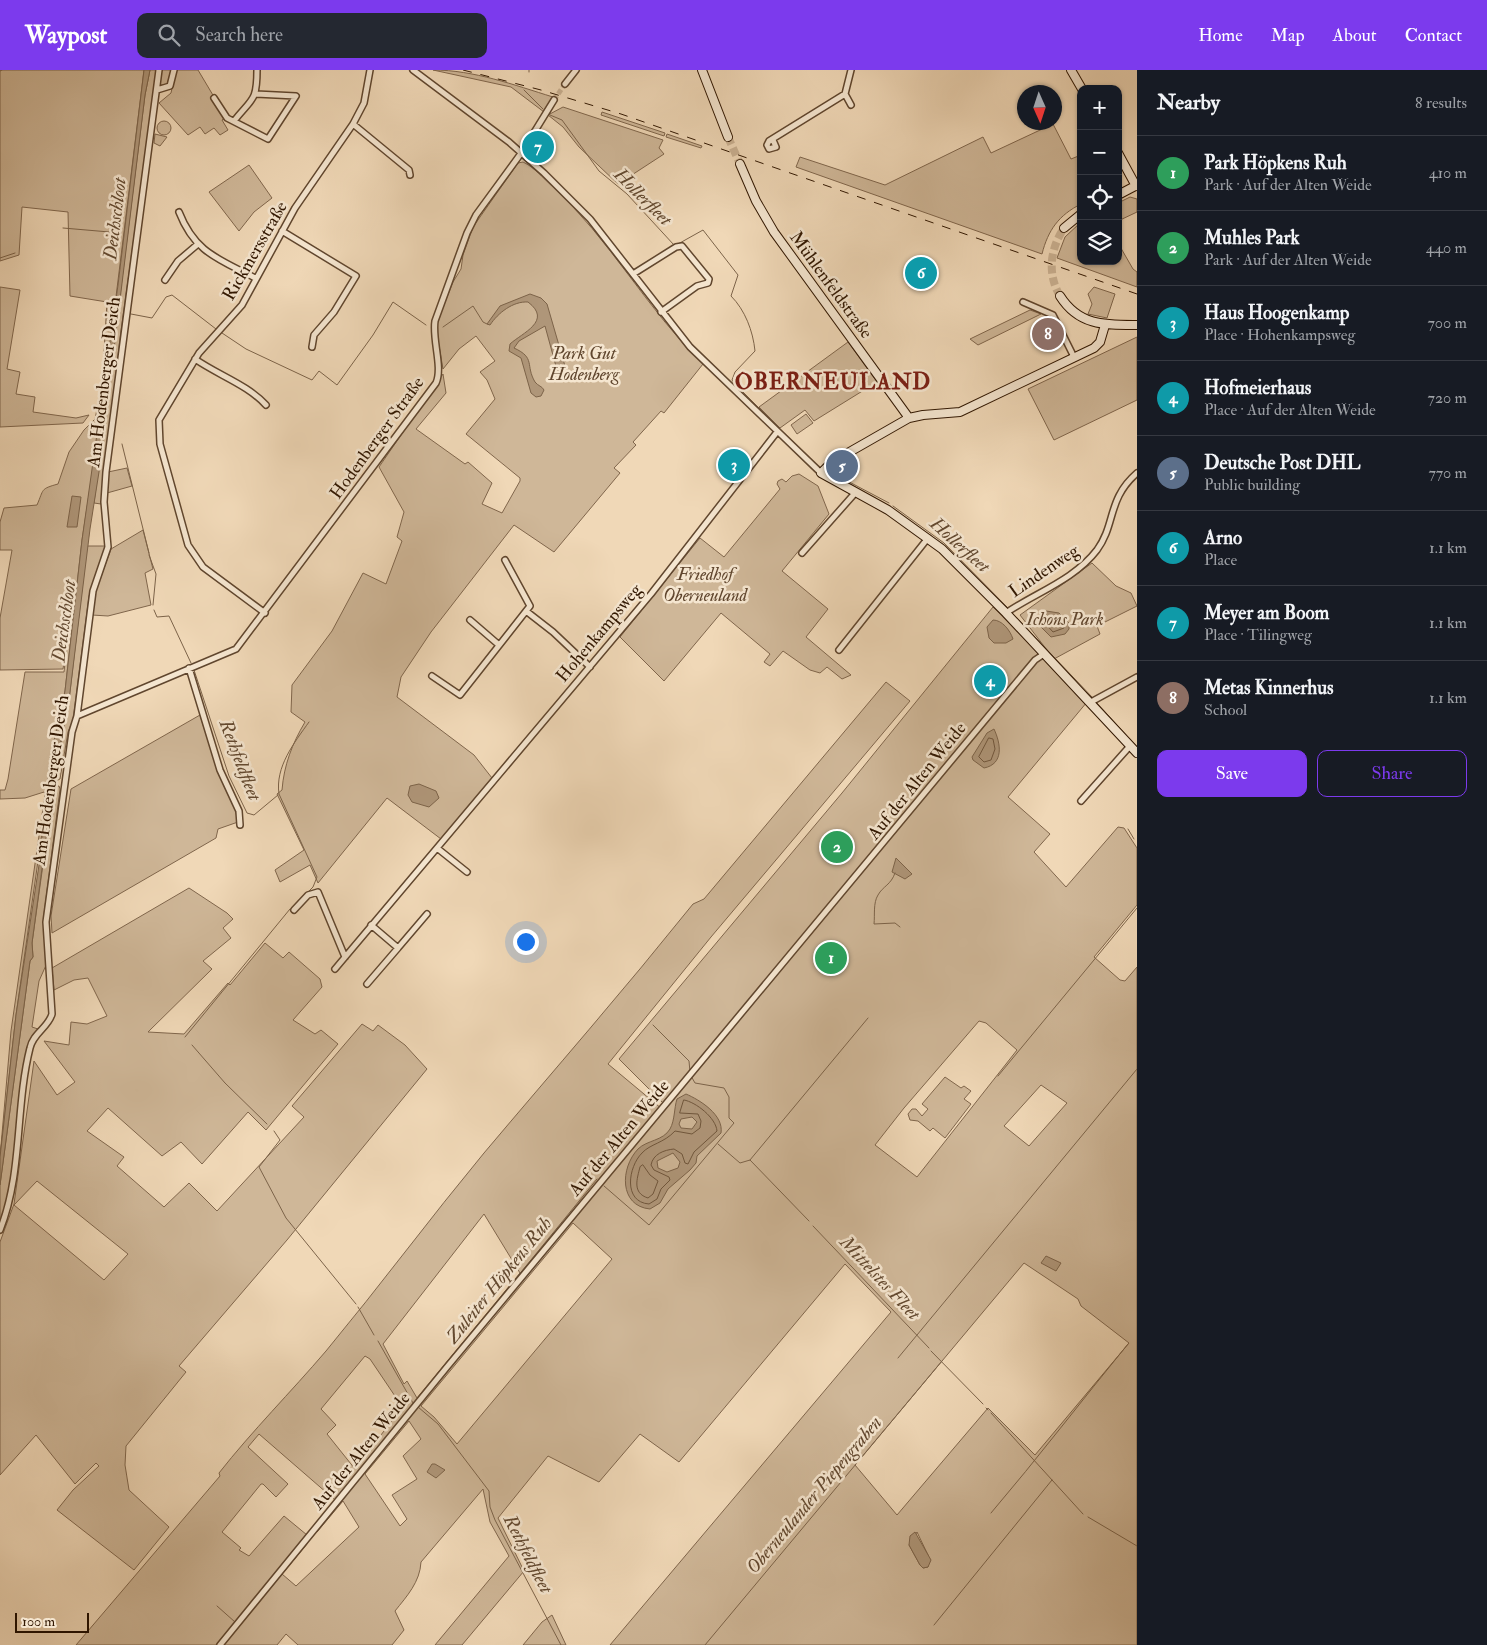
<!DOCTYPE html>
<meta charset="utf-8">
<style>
:root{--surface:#171b24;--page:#242831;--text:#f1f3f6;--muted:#9ea1a6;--line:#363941;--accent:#7c3aed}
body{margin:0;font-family:"IM FELL Double Pica",serif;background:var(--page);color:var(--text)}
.controls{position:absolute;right:15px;top:15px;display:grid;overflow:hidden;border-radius:10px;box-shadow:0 1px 4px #0004}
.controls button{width:45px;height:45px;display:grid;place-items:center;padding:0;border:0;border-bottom:1px solid var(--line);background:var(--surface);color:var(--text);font:25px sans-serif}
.compass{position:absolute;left:1017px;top:15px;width:45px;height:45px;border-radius:50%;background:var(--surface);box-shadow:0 1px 4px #0004;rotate:177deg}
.scale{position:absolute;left:15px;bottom:12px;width:74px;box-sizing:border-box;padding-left:5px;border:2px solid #301600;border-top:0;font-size:14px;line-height:18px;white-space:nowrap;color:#301600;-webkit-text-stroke:4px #f5e6d0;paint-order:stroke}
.you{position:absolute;left:525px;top:871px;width:18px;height:18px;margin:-12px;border:4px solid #fff;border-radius:50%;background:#1a73e8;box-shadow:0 0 0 8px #1a73e833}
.badge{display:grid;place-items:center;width:32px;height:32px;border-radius:50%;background:var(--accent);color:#fff;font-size:16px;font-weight:700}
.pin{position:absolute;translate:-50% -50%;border:2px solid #fff;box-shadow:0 1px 5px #0006}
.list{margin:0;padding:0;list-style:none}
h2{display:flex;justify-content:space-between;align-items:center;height:65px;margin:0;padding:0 20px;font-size:21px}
h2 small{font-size:16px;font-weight:400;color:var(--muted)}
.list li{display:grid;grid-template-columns:32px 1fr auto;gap:15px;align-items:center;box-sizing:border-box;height:75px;padding:0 20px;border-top:1px solid var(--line)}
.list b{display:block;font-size:19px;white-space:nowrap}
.list p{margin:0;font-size:16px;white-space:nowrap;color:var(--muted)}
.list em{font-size:16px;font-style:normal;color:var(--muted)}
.actions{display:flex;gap:10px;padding:15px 20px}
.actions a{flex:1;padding:11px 0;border:1px solid var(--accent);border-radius:10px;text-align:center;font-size:18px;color:var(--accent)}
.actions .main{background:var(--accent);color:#fff}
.icon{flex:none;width:28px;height:28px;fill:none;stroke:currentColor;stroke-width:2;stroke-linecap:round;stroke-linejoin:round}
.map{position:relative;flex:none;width:1137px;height:1575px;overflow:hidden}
header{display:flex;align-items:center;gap:30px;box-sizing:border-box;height:70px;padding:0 25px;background:var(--accent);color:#fff}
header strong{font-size:24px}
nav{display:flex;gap:28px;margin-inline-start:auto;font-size:18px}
.search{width:350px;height:45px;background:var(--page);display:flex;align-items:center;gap:12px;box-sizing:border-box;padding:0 18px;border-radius:10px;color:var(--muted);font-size:19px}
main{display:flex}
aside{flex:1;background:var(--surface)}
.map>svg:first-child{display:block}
.green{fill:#cfb798;stroke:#80664c;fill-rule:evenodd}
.water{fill:#af9679;stroke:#7c6349;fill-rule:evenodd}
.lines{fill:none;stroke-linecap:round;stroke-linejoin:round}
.shore{stroke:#70563c;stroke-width:1}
.stream{stroke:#7c6349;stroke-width:1}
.street-tunnel{stroke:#cab192;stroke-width:5;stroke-dasharray:5 2.5;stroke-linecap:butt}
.secondary-tunnel{stroke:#cab192;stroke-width:8;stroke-dasharray:8 4;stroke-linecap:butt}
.street-casing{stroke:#60462e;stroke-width:8}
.secondary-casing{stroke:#301600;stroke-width:10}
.street{stroke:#f5e6d0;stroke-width:5}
.secondary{stroke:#f5e6d0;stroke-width:8}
.rail{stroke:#301600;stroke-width:1;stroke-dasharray:9 9;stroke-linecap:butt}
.labels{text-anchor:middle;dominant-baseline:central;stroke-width:5;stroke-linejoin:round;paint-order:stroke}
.street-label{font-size:18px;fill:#301600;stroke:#f5e6d0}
.park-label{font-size:18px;font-style:italic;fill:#60462e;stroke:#f5e6d0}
.water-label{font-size:19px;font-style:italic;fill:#634930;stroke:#f5e6d0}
.district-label{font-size:22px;font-weight:bold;letter-spacing:1px;fill:#7a1f14;stroke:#f5e6d0}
</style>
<header>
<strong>Waypost</strong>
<div class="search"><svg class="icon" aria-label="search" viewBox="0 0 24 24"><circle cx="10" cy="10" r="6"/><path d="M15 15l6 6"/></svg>Search here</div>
<nav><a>Home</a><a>Map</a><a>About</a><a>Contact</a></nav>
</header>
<main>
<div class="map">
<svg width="1137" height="1575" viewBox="0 0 1137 1575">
<rect width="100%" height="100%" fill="#f0d8b7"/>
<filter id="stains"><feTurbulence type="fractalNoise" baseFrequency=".004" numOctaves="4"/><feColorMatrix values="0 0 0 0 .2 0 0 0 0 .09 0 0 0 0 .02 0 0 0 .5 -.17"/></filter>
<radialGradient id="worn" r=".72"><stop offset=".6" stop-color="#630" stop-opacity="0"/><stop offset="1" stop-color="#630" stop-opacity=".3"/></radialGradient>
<path class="green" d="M0,0H144L102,340L82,470L65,621L50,689L48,721L16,945L0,1087L11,961L45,724L44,722L25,728L0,729V720H5L8,709L25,602H64L67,574L63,599L0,600V548L12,480H0V452L4,438L37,435C44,419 40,419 58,414L69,382L84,360L95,349L102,315L107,232L70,226L68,142L22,137L19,185L0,191Z
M150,0H157L120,268L103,423L101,434L94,433L145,25Z
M160,0H171L167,15H159Z
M176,0H198L226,47L222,50L228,60L220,65L214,58L205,64L200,57L188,65L159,33L171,23Z
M433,0C474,0 514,15 553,27L544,42L511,17Z
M563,37L663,70L659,78L664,84L618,114L579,77L563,57L548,45Z
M602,42L665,63L664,66L601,45Z
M157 58a7 7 0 1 1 14 0a7 7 0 1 1-14 0Z
M1053,54L1071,89L1081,85V134C1059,145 1048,160 1042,184L796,97L800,87L885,115L983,67L991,83Z
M155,64L167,67L160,76L154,73Z
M667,64L702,76L701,78L666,67Z
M523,92C534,97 543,108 552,116C610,169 647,240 703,294L664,343L661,341L633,372L636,375L614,398L620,403L554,482L514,455L431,562L401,607L397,627L474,685L492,708L441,769L387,728L318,813L310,795L280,812L275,800L304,780L277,724L282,720C284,695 292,674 305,652L291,642L292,615L332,561L363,503L386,514L402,471L397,467L404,442L379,397L443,304L446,323L416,359L465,394L468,392L492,413L482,434L502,443L520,411V408L466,364L495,329L487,310L480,302L495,291L476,266L459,279L443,299L436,258L441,242L453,212L461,199L463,185L473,157L518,93Z
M249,95L272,128L254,142L239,161L209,122Z
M1130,127L1137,129V142L1118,151V133Z
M1081,152V191H1118V173L1133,199L1137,202V217L1057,188L1065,167Z
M0,217L20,220L7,299L20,302L16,324L35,327L33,342L76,348L89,345L83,353L0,357Z
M1094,217L1115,224L1107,248L1088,244L1092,234L1088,224Z
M1030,240L1041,244L978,275L970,269Z
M1137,267V330L1054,370L1028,319Z
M848,272L877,312L814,351L805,340L780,358L759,337Z
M806,344L813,353L797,364L791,355Z
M127,398L132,416L107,423L108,402Z
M799,404L818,416L829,444L782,501L828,539L806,567L851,605L842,609L827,597L820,603L810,600L783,581L770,596L764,592L770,584L721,543L664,611L620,567L700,468L724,487L780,419L777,414L778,411L782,409L786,412L792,406Z
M143,460L153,499L145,503L151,535L108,546L92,545L95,523L111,479Z
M87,476H107L89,526L73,650L68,662L60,709L54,712L69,630Z
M1092,493L1116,516L1131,523L1137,536L1097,556L1100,564L1054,589L1020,545Z
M993,537L1087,632L1008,727L1050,764L1034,782L1066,817L1118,757L1124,758L1137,778V835L1094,887L1120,910L1125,911L1137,897V1575H610L891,1242L845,1194L679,1392L640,1364L599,1412L548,1386L498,1448L524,1501L462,1575H435L509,1486L490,1452L483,1419L421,1492C420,1512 407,1526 395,1541L404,1560L392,1575H298L286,1564L277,1575H76L220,1406L219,1403C252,1361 291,1322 326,1281C380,1216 430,1148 484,1083C554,1000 625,919 693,834L704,829L886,612L910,631L711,867L608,994L662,1039L666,1036L619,989L842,723ZM979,951L986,953L1017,980L917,1107L875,1075L904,1038ZM1041,1015L1067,1033L1029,1076L1004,1056ZM484,1144L520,1203L417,1328L407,1311L404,1314L383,1274ZM573,1153L612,1189L457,1374L434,1347L421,1336ZM1024,1193L1078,1229L1081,1236L1129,1273L1035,1385L988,1338L897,1445L855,1395ZM365,1286L370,1289L401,1335L400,1340L355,1399L327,1364L336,1355L321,1339ZM409,1351L421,1369L403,1386L417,1409L392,1425L407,1449L400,1456L365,1404ZM259,1364L335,1430L313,1457L317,1462L343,1431L359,1457L296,1516L282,1504L307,1474V1465L284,1446L249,1486L239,1480L241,1478L222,1462L261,1414H263L276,1427L288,1414L248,1377ZM917,1462L928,1485V1497L923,1498L920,1495L909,1475Z
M200,645L218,702L235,738L238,752L218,759L216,768L52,863L51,846L71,719Z
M54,716H59L60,719L44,844L47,893L39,911L32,957L38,959L32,967L8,1128L0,1155V1115L30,891L33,887L32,873Z
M189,818L227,843L233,849L223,858L231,868L203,891L212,899L148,962L184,964L228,913L230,915L265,873L283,888L289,882L320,909L322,917L293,950L315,964L321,960L338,974L266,1060L248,1042L202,1094L181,1072L162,1086L108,1038L87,1061L124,1087L117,1096L164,1137L189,1113L217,1141L304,1047L292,1036L362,954L373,961L378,955L405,975L427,999L287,1170L179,1296L186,1302L126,1376L125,1395L129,1420L169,1457L134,1500L57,1440L73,1420L99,1396L96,1393L75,1414L36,1365L0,1405V1172L14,1134L34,991L57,1025L75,1012L44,971L69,975L71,952L87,954L107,946L88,908L74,910L54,920L52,898ZM37,1111L128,1184L104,1210L14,1135Z
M945,1007L961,1018L964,1016L971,1021L964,1029L971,1034L945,1068L933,1058L930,1061L918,1051L910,1050L908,1044L912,1039H916L922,1046L928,1039L922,1034Z
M552,1545L566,1575H523L542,1552Z"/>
<path class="water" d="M144,0H150L145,25L99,402L90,459L69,630L56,694L32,873L33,887L30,891L0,1115V1087L16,945L39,795L50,689L65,621L82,470L118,215Z
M530,224L541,228L547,234L567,303V308H565L557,300L545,256L519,271L514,278C536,288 525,295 535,312C538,316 542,316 544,320L541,326L536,327L531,323L521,288L509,281L510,274C522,263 553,251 528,232C513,231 498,243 490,255L487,254L500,236Z
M72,426L81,427L77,457H67Z
M1046,541L1059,543L1069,553V559L1065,564L1051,567L1041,557L1038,546Z
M993,550C1002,550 1010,560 1013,569L1006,573H994L989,568L987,557Z
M994,659C1001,674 1004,694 984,698L973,690L972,687L987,663Z
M419,714L436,721L439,728L429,737L412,732L408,725L410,716Z
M896,788L912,804L905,809L892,802Z
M686,1024C700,1030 724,1045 721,1063L697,1086L696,1093L690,1100L668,1119L660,1133L650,1139C619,1136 620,1098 638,1079C647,1070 663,1071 670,1059C675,1050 674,1038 677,1029ZM692,1047L697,1052L692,1059L681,1058L679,1054L681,1049ZM673,1083L680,1092L678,1098L667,1102L658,1098L657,1091Z
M1046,1186L1061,1193L1056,1201L1041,1193Z
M432,1394H435L445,1400L436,1408L427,1402Z
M915,1462L931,1490L928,1497L923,1498L920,1495L909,1475L910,1466Z"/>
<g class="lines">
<path class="shore" d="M1047,546L1055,547L1063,555L1064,558L1053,562L1043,551Z
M989,668L993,669L995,679L991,690L984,692L979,687Z
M684,1030C696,1032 716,1048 717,1061L694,1082L688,1094L685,1093L682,1084L674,1079C664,1080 653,1084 651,1095L654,1100L669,1107L670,1110L661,1119L657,1129L649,1134C623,1132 628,1097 642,1083C650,1074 664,1073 675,1061L692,1064L700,1058L701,1051L698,1044L680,1043Z
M643,1095L650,1105L658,1111L653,1124L648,1128C632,1123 637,1109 640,1097Z"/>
<path class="stream" d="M0,1L2,0
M529,2V0
M524,20L543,39
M550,45L562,50L599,101L627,124L674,175
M63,158L121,163
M678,174L703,160L738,205L731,226C745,240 753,261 755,281L735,302L732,310L737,317
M0,188L15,183
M131,244L152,248L166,227L172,225L216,259
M443,257L473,236L483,252L487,254
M222,263L246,279L312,310L319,301L337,315L373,265L393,232L426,255
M743,322L775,354
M780,359L818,396
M122,374L149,483
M838,406L889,433
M893,436L944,473L1007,537
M149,485L156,504L153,535
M154,540L157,547L169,546L191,593
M1013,544L1092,627
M194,600L229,706L247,743L254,745L278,725
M1097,633L1137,677
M1128,759L1134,769
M895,803C891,815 883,816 878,825C873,833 875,845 874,854L895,853L900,857
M294,836L313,817L317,807L279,724C275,697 294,673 309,652
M653,955L689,991L690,1002
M185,967L290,839
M192,975L225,1013L267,1054
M998,1006L1137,838
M274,1061L280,1070L259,1097L286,1148L356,1234
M718,1074L740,1093L750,1090L809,1151
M750,1090L868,948
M604,1116L649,1155L734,1053L729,1048V1027L724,1018L695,1013L691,1006
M813,1156L929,1278
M358,1237L374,1265
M378,1271L413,1333
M931,1281L983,1334
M898,1288L1137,999
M420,1326L597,1109
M410,1337L416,1330
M418,1337L438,1354L489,1421L490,1437L495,1450L561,1575
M986,1338L988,1340
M991,1343L1083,1444
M390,1363L407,1341
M991,1443C1038,1388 1082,1330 1128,1274
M1088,1447L1137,1476
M217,1536L235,1552
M934,1555L1052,1410
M216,1575L241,1545
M705,1575L942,1291"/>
<path class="street-tunnel" d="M554,30L565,14"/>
<path class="secondary-tunnel" d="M728,67L740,94
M1060,226C1047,204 1050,179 1064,158"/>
<defs>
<path id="street" d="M413,0L509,72L544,103L590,149L690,277L821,403
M565,14L576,0
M157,20L170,16L174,0
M214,28L227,48L268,69L296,26L256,24
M851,35L845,24L851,0
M234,51C252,28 257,32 257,0
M353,54L409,100L410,105
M773,70L776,77L769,79L767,75L769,71L845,24
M179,142C195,183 219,189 255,208
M282,161L356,206L334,242L314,265L312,277
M633,204L676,177L682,176L709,209L708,213L697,216L661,242
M165,210L178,191L198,174
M1023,232L1053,245L1074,287
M195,289C218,305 248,315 266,335
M802,483L856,422
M526,541L553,562L590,597
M265,543L203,497L188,475L160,374L159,350L199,283L242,235L295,138L353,54L364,33L370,0
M1006,543C1035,523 1074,510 1097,480C1116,454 1107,429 1137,403
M470,550L499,575
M839,580L928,468
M189,598L220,700L239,741L240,755
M432,606L460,625L530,536L505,490
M1091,632L1137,607
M77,646L236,579L436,313C443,297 432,270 435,251L467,163L476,145L522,82L554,30
M1081,731L1130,676
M437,778L467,802
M294,840L308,825L318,822L345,887
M398,878L427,844
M335,899L651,524L777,362
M367,914L398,878L371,855
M0,1160C23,1102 15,1038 30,978C33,963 48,958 52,944L46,852L72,662L77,646L93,521L108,477L104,432L106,402L159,0
M220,1575L447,1297L1035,590L1044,584"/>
<path id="secondary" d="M702,0L728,67
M1071,0L1082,19
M1118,83L1136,116
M740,94L756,131L774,162L909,348
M1118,125L1137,115
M1064,158L1081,144
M1060,226C1079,256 1105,255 1137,255
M1105,255L1100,272L1094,278L960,342L923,345L909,348L832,392L821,403L888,440L942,479L1006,543L1137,683"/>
</defs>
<use href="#street" class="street-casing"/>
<use href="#secondary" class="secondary-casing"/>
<use href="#street" class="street"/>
<use href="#secondary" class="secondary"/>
<path class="rail" d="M463,0L541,20L621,44L1137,224"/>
</g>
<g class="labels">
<g class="street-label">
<text transform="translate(255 181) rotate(-60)">Rickmersstraße</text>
<text transform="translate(831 215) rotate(54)">Mühlenfeldstraße</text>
<text transform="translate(104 312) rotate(-83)">Am Hodenberger Deich</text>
<text transform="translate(377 368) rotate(-54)">Hodenberger Straße</text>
<text transform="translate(1044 501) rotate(-34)">Lindenweg</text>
<text transform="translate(599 563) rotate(-50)">Hohenkampsweg</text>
<text transform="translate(51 710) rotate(-82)">Am Hodenberger Deich</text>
<text transform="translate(917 711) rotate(-51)">Auf der Alten Weide</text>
<text transform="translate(619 1068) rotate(-50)">Auf der Alten Weide</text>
<text transform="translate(361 1381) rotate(-51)">Auf der Alten Weide</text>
</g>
<g class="park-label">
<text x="584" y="283">Park Gut<tspan x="584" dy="21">Hodenberg</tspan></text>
<text x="705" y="504">Friedhof<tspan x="705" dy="21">Oberneuland</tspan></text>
<text x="1065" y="549">Ichons Park</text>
</g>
<g class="water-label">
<text transform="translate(643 127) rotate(45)">Hollerfleet</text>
<text transform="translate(115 149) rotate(-83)">Deichschloot</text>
<text transform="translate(960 475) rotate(42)">Hollerfleet</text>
<text transform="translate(64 551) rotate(-82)">Deichschloot</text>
<text transform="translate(240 690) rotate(69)">Rethfeldfleet</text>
<text transform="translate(880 1208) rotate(47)">Mittelstes Fleet</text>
<text transform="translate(499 1210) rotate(-51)">Zuleiter Höpkens Ruh</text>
<text transform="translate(814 1425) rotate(-50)">Oberneulander Piepengraben</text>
<text transform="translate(528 1484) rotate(63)">Rethfeldfleet</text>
</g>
<g class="district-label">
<text x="833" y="312">OBERNEULAND</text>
</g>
</g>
<rect width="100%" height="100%" filter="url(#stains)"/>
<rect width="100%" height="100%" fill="url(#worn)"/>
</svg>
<div class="controls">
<button>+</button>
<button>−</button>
<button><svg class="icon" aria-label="locate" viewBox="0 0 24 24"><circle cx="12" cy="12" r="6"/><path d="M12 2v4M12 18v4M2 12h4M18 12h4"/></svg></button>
<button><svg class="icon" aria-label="layers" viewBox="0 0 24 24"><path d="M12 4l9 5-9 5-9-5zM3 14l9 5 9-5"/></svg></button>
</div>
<svg class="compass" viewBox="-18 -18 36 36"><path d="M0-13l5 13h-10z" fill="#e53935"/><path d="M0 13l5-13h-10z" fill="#9ea1a6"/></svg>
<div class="scale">100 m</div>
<div class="you"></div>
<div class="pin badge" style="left:831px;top:888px;background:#2e9e5b">1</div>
<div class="pin badge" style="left:837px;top:777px;background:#2e9e5b">2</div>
<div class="pin badge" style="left:734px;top:395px;background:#0f9aa8">3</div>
<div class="pin badge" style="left:990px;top:611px;background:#0f9aa8">4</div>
<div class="pin badge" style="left:842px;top:396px;background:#5c6f8a">5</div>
<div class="pin badge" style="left:921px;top:203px;background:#0f9aa8">6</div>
<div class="pin badge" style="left:538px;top:77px;background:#0f9aa8">7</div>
<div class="pin badge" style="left:1048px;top:264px;background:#8d6e63">8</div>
</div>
<aside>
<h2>Nearby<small>8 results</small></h2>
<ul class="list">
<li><span class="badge" style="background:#2e9e5b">1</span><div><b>Park Höpkens Ruh</b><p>Park · Auf der Alten Weide</p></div><em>410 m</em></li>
<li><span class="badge" style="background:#2e9e5b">2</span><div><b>Muhles Park</b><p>Park · Auf der Alten Weide</p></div><em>440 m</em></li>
<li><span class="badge" style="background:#0f9aa8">3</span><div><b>Haus Hoogenkamp</b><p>Place · Hohenkampsweg</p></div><em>700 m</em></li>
<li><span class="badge" style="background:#0f9aa8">4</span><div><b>Hofmeierhaus</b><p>Place · Auf der Alten Weide</p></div><em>720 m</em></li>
<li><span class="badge" style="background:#5c6f8a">5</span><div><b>Deutsche Post DHL</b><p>Public building</p></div><em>770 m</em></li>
<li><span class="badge" style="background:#0f9aa8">6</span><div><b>Arno</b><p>Place</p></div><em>1.1 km</em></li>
<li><span class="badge" style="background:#0f9aa8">7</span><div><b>Meyer am Boom</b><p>Place · Tilingweg</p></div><em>1.1 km</em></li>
<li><span class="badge" style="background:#8d6e63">8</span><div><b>Metas Kinnerhus</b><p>School</p></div><em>1.1 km</em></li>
</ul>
<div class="actions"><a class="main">Save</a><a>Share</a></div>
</aside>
</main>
